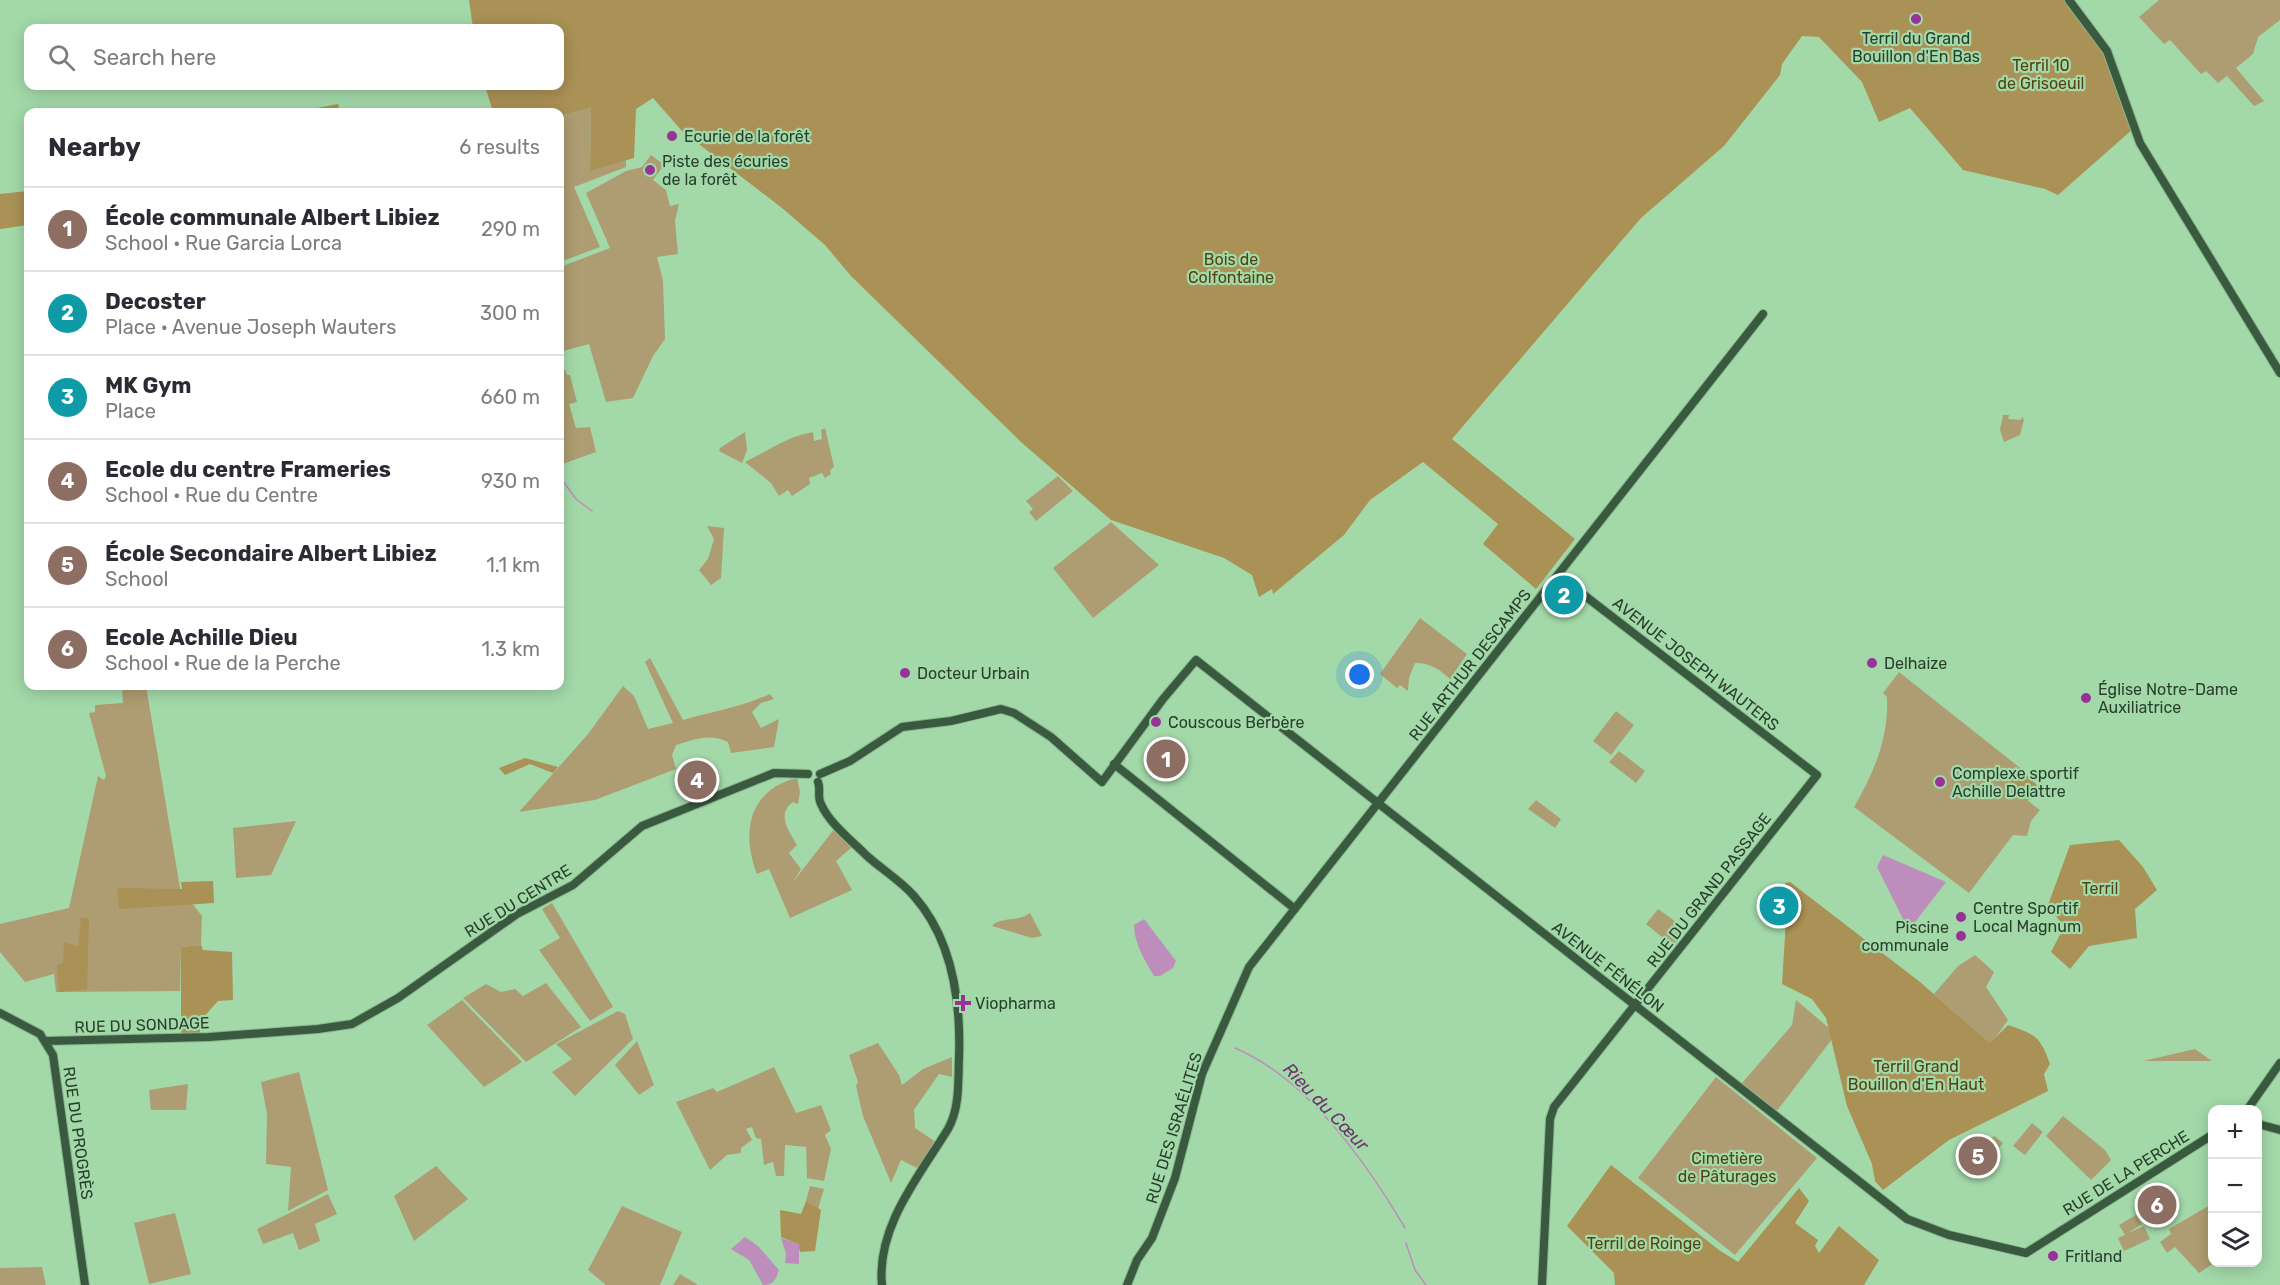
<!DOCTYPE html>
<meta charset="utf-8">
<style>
:root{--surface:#fff;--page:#f2f2f3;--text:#2b2b33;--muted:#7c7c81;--line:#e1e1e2;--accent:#db2777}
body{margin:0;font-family:Rubik,sans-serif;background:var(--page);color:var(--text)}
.controls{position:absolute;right:18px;bottom:18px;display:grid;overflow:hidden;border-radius:12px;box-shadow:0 3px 15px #0003}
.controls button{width:54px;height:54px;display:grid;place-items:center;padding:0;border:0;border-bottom:2px solid var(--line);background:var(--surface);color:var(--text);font:30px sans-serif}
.you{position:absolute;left:1360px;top:675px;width:21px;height:21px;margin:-15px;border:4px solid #fff;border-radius:50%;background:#1a73e8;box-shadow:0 0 0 9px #1a73e833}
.badge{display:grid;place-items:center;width:39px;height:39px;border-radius:50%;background:var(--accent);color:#fff;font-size:20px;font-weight:700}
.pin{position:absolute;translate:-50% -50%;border:3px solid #fff;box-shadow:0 2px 6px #0006}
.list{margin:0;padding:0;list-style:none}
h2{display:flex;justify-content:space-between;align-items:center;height:78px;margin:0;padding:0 24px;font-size:26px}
h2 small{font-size:20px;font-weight:400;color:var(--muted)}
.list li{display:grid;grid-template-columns:39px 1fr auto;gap:18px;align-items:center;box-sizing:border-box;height:84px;padding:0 24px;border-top:2px solid var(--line)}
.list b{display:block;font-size:22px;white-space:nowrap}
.list p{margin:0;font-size:20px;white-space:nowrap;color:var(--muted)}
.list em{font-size:20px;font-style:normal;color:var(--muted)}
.icon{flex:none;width:33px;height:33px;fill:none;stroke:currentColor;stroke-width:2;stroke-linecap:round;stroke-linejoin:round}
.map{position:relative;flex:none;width:2280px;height:1285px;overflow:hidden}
.search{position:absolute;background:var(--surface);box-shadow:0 3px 15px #0003;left:24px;top:24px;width:540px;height:66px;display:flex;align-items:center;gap:15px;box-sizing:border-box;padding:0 21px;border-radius:12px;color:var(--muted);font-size:22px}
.panel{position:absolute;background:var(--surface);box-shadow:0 3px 15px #0003;left:24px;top:108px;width:540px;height:582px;border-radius:12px}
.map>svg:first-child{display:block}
.green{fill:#ae9d72}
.forest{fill:#aa9155}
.water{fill:#bd8dbb}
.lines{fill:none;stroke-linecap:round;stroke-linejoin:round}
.stream{stroke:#bd8dbb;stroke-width:1.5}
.secondary-casing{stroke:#88b78e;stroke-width:10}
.secondary{stroke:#395a3e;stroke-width:8}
.poi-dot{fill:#973297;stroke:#a3d9a9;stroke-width:2}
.labels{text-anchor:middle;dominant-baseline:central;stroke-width:4.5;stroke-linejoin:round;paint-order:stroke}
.poi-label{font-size:16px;fill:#2a402d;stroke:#a3d9a9;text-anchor:start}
.park-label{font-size:16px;fill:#544211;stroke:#a3d9a9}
.street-label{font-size:16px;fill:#2a402d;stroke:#a3d9a9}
.water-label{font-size:18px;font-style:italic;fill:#6e346e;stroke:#a3d9a9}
</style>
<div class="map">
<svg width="2280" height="1285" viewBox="0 0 2280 1285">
<rect width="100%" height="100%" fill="#a3d9a9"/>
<path class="green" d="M2159,0H2280V20L2258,37L2253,54L2236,68L2264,101L2254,106L2227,76L2218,83L2206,71L2201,74L2170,40L2164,44L2139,17Z
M591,108L590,170L626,160V167L574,187L600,247L560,262V116Z
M651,155L664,165L653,180L666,190L670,206L679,204L675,221L678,254L657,257L663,281L665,339L653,356L633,398L606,402L589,344L560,352V267L610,248L586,193L626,171L642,167Z
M560,370H565L567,375H570L577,402L569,404L576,428L590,427L596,452L560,465Z
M2003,415H2009L2008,419L2021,420L2022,417L2024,420L2020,435L2004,442L2000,430Z
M825,428L834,467L830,470L831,474L825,478L822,473L809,478L810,484L792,496L788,490L779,496L771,483L745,462C768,451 788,436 813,432L814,441L822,439L821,430Z
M745,432L747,450L742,463L719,451L720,448Z
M1058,476L1073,491L1036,521L1029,512L1033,509L1026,501Z
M1111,522L1159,565L1093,618L1053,568Z
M707,526L724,528L721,578L711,585L699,570L708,559L714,539Z
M1420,618L1467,654L1450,679C1439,669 1430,663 1415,663L1409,678L1408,691L1400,685L1397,688L1380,674Z
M650,658L683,720C714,711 739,708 770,694L774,699L761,703L752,712L761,728L779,719L774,747L731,753L728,742C709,733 696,739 676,745L672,755L676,769L595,800L519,812L588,734L623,686L634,696L648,729L673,723L645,662Z
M1899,672L2019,767L2014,768L2009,779L2015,791L2040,810L2031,821L2027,836L2013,835L1969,893L1854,807C1874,773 1889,737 1887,697L1883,693Z
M122,686H146L180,888L202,916L201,945L181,947L180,991L56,992L54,974L25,982L0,952V924L69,908L98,776L104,780L106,776L89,713L95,712V705L123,703Z
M1616,711L1634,725L1611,755L1593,741Z
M1619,751L1645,771L1636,783L1609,762Z
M797,778L800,792L798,804L793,802C776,814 789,831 797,845L789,853L801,869L793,882L835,828L852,847L836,861L852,890L790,918L769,869L757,874C741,833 748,790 797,778Z
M1536,800L1561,819L1555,828L1528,809Z
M296,821L271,875L236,878L233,828Z
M552,903L613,1007L590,1021L539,950L560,938L542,909Z
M1658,909L1686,929L1673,946L1646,924Z
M1030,913L1042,936L1032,938L992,926C998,917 1019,922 1030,913Z
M1975,955L1994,972L1986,987L2008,1020L1991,1044L1934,994L1958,966Z
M546,983L581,1027L526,1062L463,998L486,984L501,992L515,989L523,996Z
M462,1000L522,1062L484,1087L427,1025Z
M1796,1000L1836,1034L1776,1112L1742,1083L1792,1025Z
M618,1011L625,1014L633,1039L575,1096L552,1072L572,1059L556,1044Z
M637,1041L654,1085L639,1095L615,1065Z
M878,1043L899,1075L902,1085L923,1069L952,1057V1077L939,1074L914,1110L915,1128L936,1142L919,1169L901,1160L891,1183L863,1116L856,1086L858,1082L849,1055Z
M2195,1049L2212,1061H2143Z
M774,1067L796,1113L821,1105L831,1130L825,1135L831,1149L824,1181L807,1178L806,1147L785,1145L784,1176H776L773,1162L764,1165L761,1139L756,1138L752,1127L746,1129L752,1140L741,1148V1153L727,1155L710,1170L676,1102L713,1088L717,1092Z
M299,1072L328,1190L288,1211L291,1167L266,1164L267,1114L261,1082Z
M1716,1077L1817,1158L1735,1255L1638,1178Z
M188,1084L186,1110H151L149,1090Z
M2063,1116L2105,1150L2111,1160L2091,1180L2046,1136Z
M2032,1123L2043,1132L2025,1155L2013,1146Z
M1994,1136L2003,1143L1991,1158L1982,1151Z
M436,1166L468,1199L414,1241L394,1196Z
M810,1186L824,1189L818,1209L806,1201Z
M328,1194L337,1214L315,1224L320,1241L299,1250L293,1233L263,1244L257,1229Z
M2212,1204L2214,1263L2199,1273L2175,1247L2167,1253L2160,1242L2171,1234L2169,1229Z
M622,1206L682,1232L660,1285H606L588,1270Z
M175,1213L191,1274L149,1284L134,1223Z
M2136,1215L2142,1224L2128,1233L2144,1226L2150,1239L2124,1251L2118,1238L2125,1235L2119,1225Z
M42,1267L46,1285H0V1268Z
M680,1274L698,1285H673Z"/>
<path class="forest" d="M469,0H2069L2112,63L2118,95L2133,129L2058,195L2045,189L1963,170L1910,108L1879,122L1862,82L1819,37L1802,36L1782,64L1780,75L1724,146L1641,218L1452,439L1575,539L1536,589L1483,544L1498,524L1423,462L1370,500L1344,535L1273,594L1272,589L1259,597L1252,575L1224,558L1111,520L1021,442L851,276L825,245L782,208L682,131L653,98L636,109L634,158L590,171L591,108L560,116V112H493L485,86H560V28H473Z
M338,104L340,112H297Z
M28,191V225L0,229V194Z
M525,758L558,767L553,773L530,764L505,775L499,768Z
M2019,767L2037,785L2028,801L2015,791L2008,779L2011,772Z
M2119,840L2143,867L2157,890L2135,909L2137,938L2089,946L2070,969L2051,952L2064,927L2048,905L2070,845Z
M213,881L214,903L119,909L117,888L182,889L181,882Z
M1790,882L1920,982L1990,1043L2008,1025C2036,1035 2040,1036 2050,1064L2044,1074L2048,1091L1949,1140L1883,1190L1875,1181L1872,1164L1847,1106L1826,1018L1812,999L1782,984L1787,904L1785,883Z
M81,918H89L87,989L59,992L57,965L63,963L64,942L78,947Z
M201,945L203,950L232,952L233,1000L218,1001L200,1021V1034L181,1035V947Z
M1611,1165L1719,1250L1738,1262L1799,1188L1809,1201L1795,1223L1818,1240L1815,1246L1819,1253L1839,1226L1879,1260L1864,1285H1615L1614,1273L1567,1226Z
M806,1201L821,1210L815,1251L800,1252L798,1244L781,1237L780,1210L801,1214Z"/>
<path class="water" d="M1883,855L1946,882L1912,926L1904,921L1877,867Z
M1144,919L1176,961L1173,968L1160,976H1154C1145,961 1134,943 1134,925Z
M745,1237L758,1246L779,1270C776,1280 773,1285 763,1285L749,1260L731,1249Z
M781,1238L799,1244V1264L785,1263L786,1254Z"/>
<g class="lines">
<path class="stream" d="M560,477L576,499L592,511
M1235,1048C1308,1079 1366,1162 1405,1228
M1406,1243L1415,1270L1426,1285"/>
<defs>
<path id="secondary" d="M2069,0L2107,51L2140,143L2280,373
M1114,764L1295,909
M820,774L850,761L902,727L951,721L1001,709L1014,713L1051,737L1102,782L1163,699L1196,660L1907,1219L1949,1235L2026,1253L2212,1135
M818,782C821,789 817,797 821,804C829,823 851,840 866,855C881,869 900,880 914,896C952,939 961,1002 959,1058C958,1081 960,1108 948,1129C920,1175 876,1227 882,1285
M0,1013L40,1034L53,1055L85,1285
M46,1041L209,1037L318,1029L352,1024L398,998L517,914L573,885L642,826L774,773L808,774
M2247,1110L2280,1063
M2258,1124L2280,1130
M1127,1285L1137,1260L1152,1238L1175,1178L1202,1074L1249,967L1763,314
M1542,1285L1550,1119L1554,1107L1817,775L1558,575"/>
</defs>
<use href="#secondary" class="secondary-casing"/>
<use href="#secondary" class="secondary"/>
</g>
<g class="poi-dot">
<circle cx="1916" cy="19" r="6"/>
<circle cx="672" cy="136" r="6"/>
<circle cx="650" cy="170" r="6"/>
<circle cx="1872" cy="663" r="6"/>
<circle cx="905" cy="673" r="6"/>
<circle cx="2086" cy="698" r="6"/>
<circle cx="1156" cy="722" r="6"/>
<circle cx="1940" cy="782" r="6"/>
<circle cx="1961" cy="917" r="6"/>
<circle cx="1961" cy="936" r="6"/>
<path d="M960 994h6v6h6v6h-6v6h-6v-6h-6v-6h6z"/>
<circle cx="2053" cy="1256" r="6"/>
</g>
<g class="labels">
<g class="poi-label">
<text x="1916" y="38" text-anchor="middle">Terril du Grand<tspan x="1916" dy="18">Bouillon d'En Bas</tspan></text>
<text x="684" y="136">Ecurie de la forêt</text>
<text x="662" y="161">Piste des écuries<tspan x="662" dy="18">de la forêt</tspan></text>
<text x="1884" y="663">Delhaize</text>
<text x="917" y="673">Docteur Urbain</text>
<text x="2098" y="689">Église Notre-Dame<tspan x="2098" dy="18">Auxiliatrice</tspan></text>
<text x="1168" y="722">Couscous Berbère</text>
<text x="1952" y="773">Complexe sportif<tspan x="1952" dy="18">Achille Delattre</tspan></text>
<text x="1973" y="908">Centre Sportif<tspan x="1973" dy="18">Local Magnum</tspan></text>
<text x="1949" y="927" text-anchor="end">Piscine<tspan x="1949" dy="18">communale</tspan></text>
<text x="975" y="1003">Viopharma</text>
<text x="2065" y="1256">Fritland</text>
</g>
<g class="park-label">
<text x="2041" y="65">Terril 10<tspan x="2041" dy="18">de Grisoeuil</tspan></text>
<text x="1231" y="259">Bois de<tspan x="1231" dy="18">Colfontaine</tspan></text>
<text x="2100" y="888">Terril</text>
<text x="1916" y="1066">Terril Grand<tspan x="1916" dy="18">Bouillon d'En Haut</tspan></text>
<text x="1727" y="1158">Cimetière<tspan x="1727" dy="18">de Pâturages</tspan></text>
<text x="1644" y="1243">Terril de Roinge</text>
</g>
<g class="street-label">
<text transform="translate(1696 664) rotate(38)">AVENUE JOSEPH WAUTERS</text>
<text transform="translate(1470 665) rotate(-52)">RUE ARTHUR DESCAMPS</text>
<text transform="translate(1709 890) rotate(-52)">RUE DU GRAND PASSAGE</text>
<text transform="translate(518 901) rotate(-32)">RUE DU CENTRE</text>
<text transform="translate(1608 967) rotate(38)">AVENUE FÉNÉLON</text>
<text transform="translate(142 1025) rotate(-2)">RUE DU SONDAGE</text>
<text transform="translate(1174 1128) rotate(-73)">RUE DES ISRAÉLITES</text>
<text transform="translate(78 1133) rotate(82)">RUE DU PROGRÈS</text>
<text transform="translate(2126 1173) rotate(-32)">RUE DE LA PERCHE</text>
</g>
<g class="water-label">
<text transform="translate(1326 1107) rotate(46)">Rieu du Cœur</text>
</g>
</g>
</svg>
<div class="controls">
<button>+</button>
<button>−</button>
<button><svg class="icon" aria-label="layers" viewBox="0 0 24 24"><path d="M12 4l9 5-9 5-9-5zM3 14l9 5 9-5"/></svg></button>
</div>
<div class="you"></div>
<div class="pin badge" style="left:1166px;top:759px;background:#8d6e63">1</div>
<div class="pin badge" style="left:1564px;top:595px;background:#0f9aa8">2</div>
<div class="pin badge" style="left:1779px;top:906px;background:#0f9aa8">3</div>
<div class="pin badge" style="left:697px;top:780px;background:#8d6e63">4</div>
<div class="pin badge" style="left:1978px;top:1156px;background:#8d6e63">5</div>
<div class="pin badge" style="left:2157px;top:1205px;background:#8d6e63">6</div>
<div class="search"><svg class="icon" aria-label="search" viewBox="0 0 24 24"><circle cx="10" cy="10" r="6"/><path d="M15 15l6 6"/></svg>Search here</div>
<section class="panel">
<h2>Nearby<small>6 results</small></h2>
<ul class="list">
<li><span class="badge" style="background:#8d6e63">1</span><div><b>École communale Albert Libiez</b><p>School · Rue Garcia Lorca</p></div><em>290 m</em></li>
<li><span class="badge" style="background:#0f9aa8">2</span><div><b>Decoster</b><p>Place · Avenue Joseph Wauters</p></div><em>300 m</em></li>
<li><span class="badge" style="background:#0f9aa8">3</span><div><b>MK Gym</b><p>Place</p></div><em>660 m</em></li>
<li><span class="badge" style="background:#8d6e63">4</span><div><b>Ecole du centre Frameries</b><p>School · Rue du Centre</p></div><em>930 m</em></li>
<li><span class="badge" style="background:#8d6e63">5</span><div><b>École Secondaire Albert Libiez</b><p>School</p></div><em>1.1 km</em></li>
<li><span class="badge" style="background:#8d6e63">6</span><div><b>Ecole Achille Dieu</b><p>School · Rue de la Perche</p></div><em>1.3 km</em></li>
</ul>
</section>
</div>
